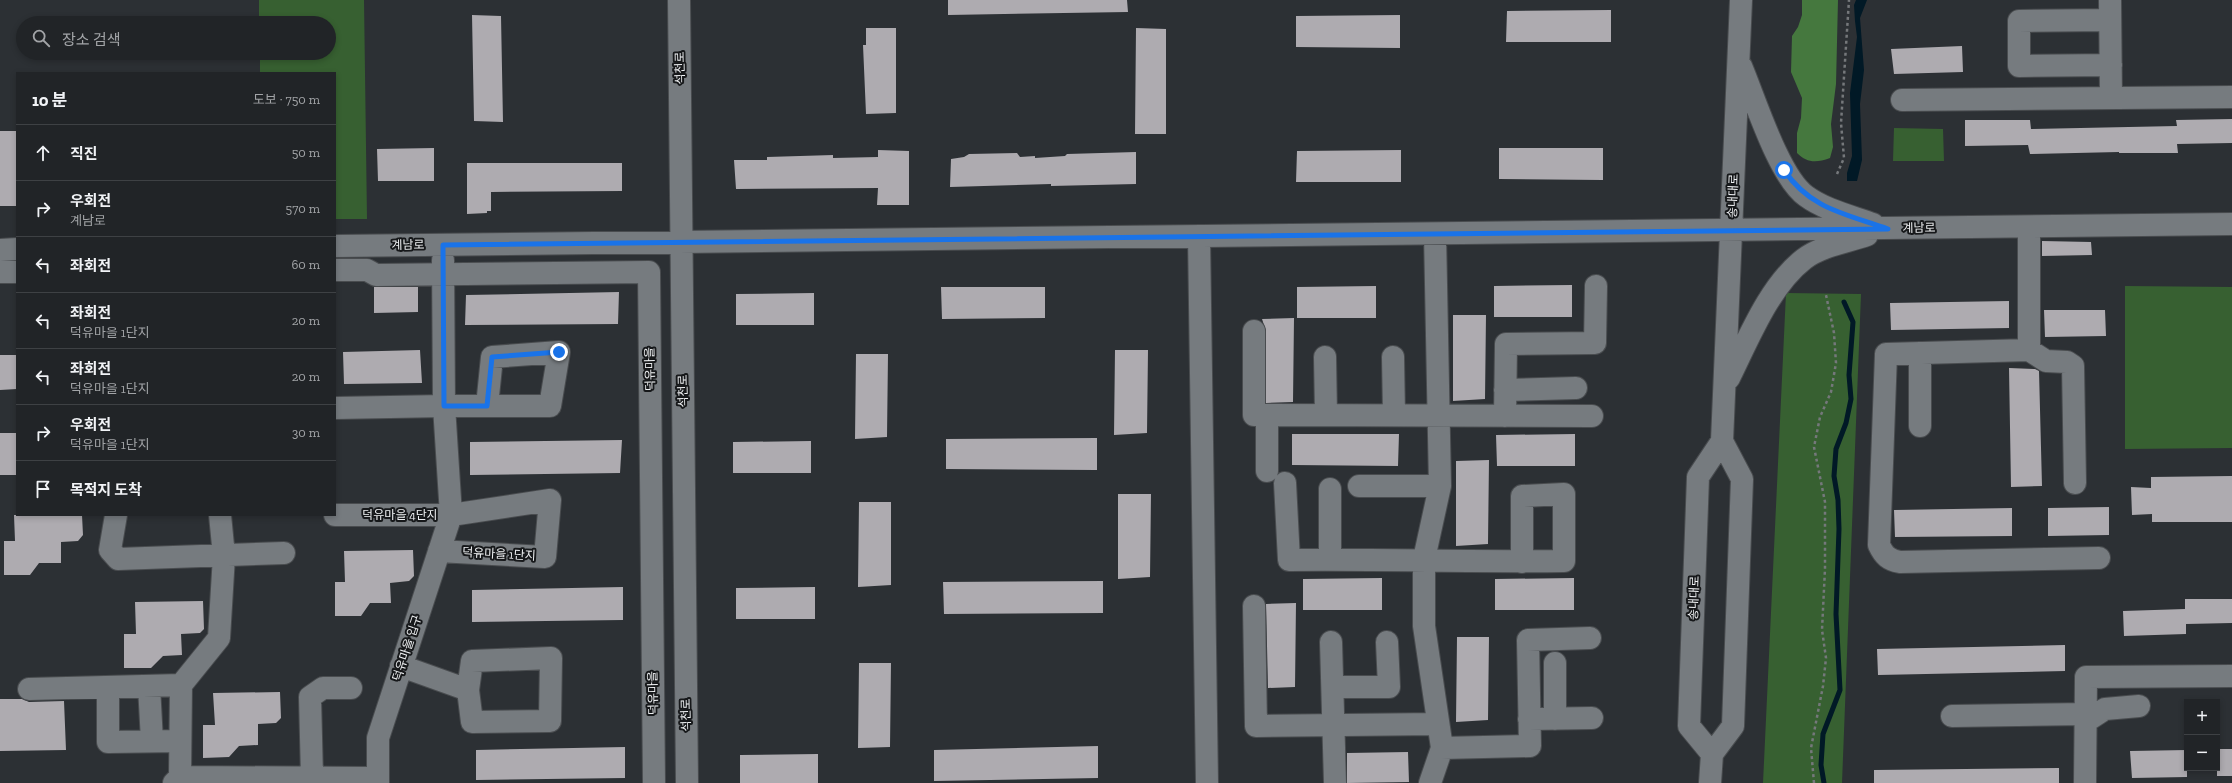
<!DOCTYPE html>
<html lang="ko">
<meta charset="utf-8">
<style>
:root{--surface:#212427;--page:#2d3033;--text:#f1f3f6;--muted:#a2a4a7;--line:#3e4144}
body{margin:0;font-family:"Zilla Slab","Noto Sans KR",serif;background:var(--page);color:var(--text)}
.controls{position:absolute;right:12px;bottom:12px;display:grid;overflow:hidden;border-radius:0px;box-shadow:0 2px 6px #0003}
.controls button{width:36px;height:36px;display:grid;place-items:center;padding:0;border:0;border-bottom:1px solid var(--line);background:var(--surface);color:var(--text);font:20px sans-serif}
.stop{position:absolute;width:12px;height:12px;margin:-9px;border:3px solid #1a73e8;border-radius:50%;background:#fff}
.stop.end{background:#1a73e8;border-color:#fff;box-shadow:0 1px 4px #0008}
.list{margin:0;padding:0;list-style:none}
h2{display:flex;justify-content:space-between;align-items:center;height:52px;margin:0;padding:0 16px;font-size:17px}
h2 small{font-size:13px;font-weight:400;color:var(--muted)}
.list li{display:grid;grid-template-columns:26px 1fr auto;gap:12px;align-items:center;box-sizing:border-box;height:56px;padding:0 16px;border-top:1px solid var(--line)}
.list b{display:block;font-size:15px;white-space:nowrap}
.list p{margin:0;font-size:13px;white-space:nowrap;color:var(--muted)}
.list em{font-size:13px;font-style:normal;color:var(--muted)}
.icon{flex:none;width:22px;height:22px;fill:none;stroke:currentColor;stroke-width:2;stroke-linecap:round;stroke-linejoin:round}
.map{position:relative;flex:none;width:2232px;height:783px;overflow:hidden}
.search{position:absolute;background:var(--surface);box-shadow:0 2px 6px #0003;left:16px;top:16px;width:320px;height:44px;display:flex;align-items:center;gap:10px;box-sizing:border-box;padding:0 14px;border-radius:22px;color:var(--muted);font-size:15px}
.panel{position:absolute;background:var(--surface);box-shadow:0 2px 6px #0003;left:16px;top:72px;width:320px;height:444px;border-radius:0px}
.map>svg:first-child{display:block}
.green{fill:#376031}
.forest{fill:#45783e}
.water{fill:#011926}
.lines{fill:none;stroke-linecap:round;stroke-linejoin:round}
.stream{stroke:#011926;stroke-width:5}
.building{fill:#aeabb0}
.minor-casing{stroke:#494c4f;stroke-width:24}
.path{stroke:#75787b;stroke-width:2.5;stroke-dasharray:3 3;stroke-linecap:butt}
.minor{stroke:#767b7f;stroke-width:22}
.route{stroke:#1a73e8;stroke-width:5}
.labels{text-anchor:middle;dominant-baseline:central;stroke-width:4;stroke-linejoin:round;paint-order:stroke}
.street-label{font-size:12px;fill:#eff1f3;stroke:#16181a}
</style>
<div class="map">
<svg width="2232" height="783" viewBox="0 0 2232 783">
<rect width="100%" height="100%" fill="#2c3034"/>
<path class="green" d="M259,0H364L367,219H335V73H260V53H329V23H259Z
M1894,128L1943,129L1944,161H1893Z
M2125,286L2232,287V448L2125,449Z
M1786,293L1861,294L1842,783H1763Z"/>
<path class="forest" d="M1802,0H1838L1836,84L1831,124L1833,147L1830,158C1816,163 1807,163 1797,153V133L1801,118L1802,98L1791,72L1792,36L1798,27L1802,15Z"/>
<path class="water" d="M1856,0H1867L1860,18L1864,70L1860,104L1862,160L1857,181H1847V173L1852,156L1850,93L1857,37L1855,21L1854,5Z"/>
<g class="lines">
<path class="stream" d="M1824,783L1821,765L1823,734L1840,690L1836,614L1839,529L1838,500L1834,476L1836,449L1846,423L1851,399L1849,375L1853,322L1844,302"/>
</g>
<path class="building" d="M948,0H1127L1128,12L948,15Z
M1611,10V42H1506L1507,11Z
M472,15L501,16L503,122L474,121Z
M1400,15V48L1296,47V16Z
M866,28H896V113L866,114L863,45H866Z
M1136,28L1166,29V134H1135Z
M1962,46L1963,72L1894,74L1891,49Z
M2232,119V143L2177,144L2178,153H2119V152L2030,154L2028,145L1965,146V120H2030L2031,129L2177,126L2176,120Z
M0,131H17V206H0Z
M434,148V181H378L377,149Z
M1499,148H1603V180L1499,179Z
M878,150L909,151V205H877L878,188L736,189L734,160H767V157L833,155V158L878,157Z
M1401,150V182H1296L1297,151Z
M1136,152V184L1051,186V184L950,187L951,159L964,157L969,154L1017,153L1020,157L1035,156V158L1065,156L1067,154Z
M467,163H622V191L491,192V211H487V213L467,214Z
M2042,241L2091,242L2092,255L2042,256Z
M1572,285V317H1494V286Z
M1376,286V318H1297V287Z
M374,287H418V312L374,313Z
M941,287H1045V318L942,319Z
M619,292L618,324L465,325L466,295Z
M814,293V325H736V294Z
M2009,301V328L1891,330L1890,303Z
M2044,310H2105L2106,336L2045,337Z
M1453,315H1486L1485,399L1453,401Z
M1294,318L1293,402L1266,403V331L1262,319Z
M420,350L422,383L344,384L343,352Z
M1115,350H1148L1147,433L1114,435Z
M856,354H888L887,437L855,439Z
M0,355H17V389L0,390Z
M2009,368L2035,369L2039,371L2042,486L2011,487Z
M0,433H17V475H0Z
M1292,434H1399L1398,466L1292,465Z
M1575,434V466H1497L1496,435Z
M1097,438V470L946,469V439Z
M622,440L620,473L470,475V442Z
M811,441V473H733V442Z
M1489,460L1488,544L1456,546V461Z
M2232,476V522H2152V514L2132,515L2131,487L2151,488V477Z
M1118,494H1151L1150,577L1118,579Z
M859,502H891V585L858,587Z
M2109,507V535L2048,536V508Z
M2012,508V536L1895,537L1894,510Z
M14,515H82L83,535L78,541L61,542V563H39L30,575H4V541H15Z
M413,550L414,576L409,581L390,583L391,603H370L361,616H335V582H345L344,551Z
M1382,578V610H1303V579Z
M1574,578V610H1495V579Z
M1103,581V613L944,614L943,582Z
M623,587V620L472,622V590Z
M815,587V619H736V588Z
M2185,599H2232V623L2186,624V634L2124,636L2123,611L2185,609Z
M203,601L204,629L200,633L181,634L182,655L163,656L151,668H124V634H136L135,602Z
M1296,603L1295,687L1268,688L1266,604Z
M1457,637H1489L1488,720L1456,722Z
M2065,645V671L1878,675L1877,649Z
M859,663H891L890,747L858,748Z
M280,692L281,718L276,723L258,724V745L239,746L229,757L203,758V725H215L213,693Z
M0,699H22L29,702L64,701L66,750L0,751Z
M1098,746V778L934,781V750Z
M625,747V778L476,780V750Z
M2217,749H2232V776H2217Z
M2187,750V777L2132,778L2130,751Z
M1408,752L1409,782L1347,783V753Z
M818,754V783H740V755Z
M2059,768V783H1874V770Z"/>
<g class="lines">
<defs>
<path id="minor" d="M679,0L687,783
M2110,0L2111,98
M2110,20L2019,21V66L2111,65
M1741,66C1755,99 1779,177 1806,196C1825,210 1851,216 1873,224
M1902,100L2232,97
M2029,227V350L1886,354L1879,545C1884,556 1889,560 1900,562L2099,558
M1199,236L1207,783
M335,246L2232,224
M0,250L17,249
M335,270H367L376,275L649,272L654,783
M0,272H17
M1254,331V415L1592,416
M2029,350L2046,361L2067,362L2073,366L2075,483
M1920,353V426
M1325,357L1326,415
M1393,357L1394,415
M1729,378C1748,340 1769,286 1804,259C1821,246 1847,242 1867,235
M1505,390L1576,388
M335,408L444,406L443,260
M1267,415V471
M1505,416L1506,344L1595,343L1596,286
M1285,483L1289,560C1381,559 1472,562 1564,561V494L1522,496V562
M1359,486H1440
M1330,489V560
M116,515L110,550L118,559L284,553
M335,515H451L444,406H550L559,352L492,357L487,406
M1254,606L1256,726L1438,724
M1331,642L1335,783
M1555,663V719
M401,666L468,690L472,722L550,721L551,658L472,661L468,690
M149,686L152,741
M1333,687H1389L1387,642
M108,688V742L180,741
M29,689L181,685L219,638L224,556L220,515
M1952,716L2086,714
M1529,719L1592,718
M2085,722L2105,709L2139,706
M1442,748L1530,746L1528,640L1590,638
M1712,754L1689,726L1698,477L1722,441
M180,777L181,685
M312,777L310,697L323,688H351
M174,783L180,777L378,778
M378,783V738L451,515L550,500L545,557L439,551
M1430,783L1442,748L1424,626V559L1440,486L1435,234
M1710,783L1712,754L1733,726L1742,479L1722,441L1741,0
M2085,783L2086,677L2232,676"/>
</defs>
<use href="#minor" class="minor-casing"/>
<path class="path" d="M1837,174L1844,158L1841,123L1849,0
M1814,783L1811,748L1823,686L1826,658L1822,630L1825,569V502L1814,447L1820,417L1831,392L1836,363L1834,333L1826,295"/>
<use href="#minor" class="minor"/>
</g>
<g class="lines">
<path class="route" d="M559,352L492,357L487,406H444L443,245L1888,229C1846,214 1810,209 1784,170"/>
</g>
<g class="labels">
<g class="street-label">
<text transform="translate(680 68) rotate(-91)">석천로</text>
<text transform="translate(1733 196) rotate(-88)">송내대로</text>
<text transform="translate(1919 228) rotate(-1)">계남로</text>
<text transform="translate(408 245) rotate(-1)">계남로</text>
<text transform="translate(650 369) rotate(-91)">덕유마을</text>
<text transform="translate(683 391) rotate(-91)">석천로</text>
<text x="400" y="515">덕유마을 4단지</text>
<text transform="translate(499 554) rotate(3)">덕유마을 1단지</text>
<text transform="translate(1694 598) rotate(-88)">송내대로</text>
<text transform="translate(407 648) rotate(-72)">덕유마을 입구</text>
<text transform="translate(653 693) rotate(-91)">덕유마을</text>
<text transform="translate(686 715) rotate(-91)">석천로</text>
</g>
</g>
</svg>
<div class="controls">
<button>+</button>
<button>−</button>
</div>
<div class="stop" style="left:1784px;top:170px"></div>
<div class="stop end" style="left:559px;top:352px"></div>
<div class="search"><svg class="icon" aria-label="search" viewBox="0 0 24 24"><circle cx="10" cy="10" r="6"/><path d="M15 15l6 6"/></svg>장소 검색</div>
<section class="panel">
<h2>10 분<small>도보 · 750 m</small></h2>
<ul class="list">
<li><svg class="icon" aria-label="ahead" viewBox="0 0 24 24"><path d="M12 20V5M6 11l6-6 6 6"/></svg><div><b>직진</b></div><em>50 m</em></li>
<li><svg class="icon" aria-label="right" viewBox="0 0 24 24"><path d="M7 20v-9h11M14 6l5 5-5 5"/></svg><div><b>우회전</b><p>계남로</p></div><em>570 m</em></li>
<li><svg class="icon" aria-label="left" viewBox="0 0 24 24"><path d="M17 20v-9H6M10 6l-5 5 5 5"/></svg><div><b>좌회전</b></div><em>60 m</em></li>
<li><svg class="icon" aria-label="left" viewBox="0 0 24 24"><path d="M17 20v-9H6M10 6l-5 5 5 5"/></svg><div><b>좌회전</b><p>덕유마을 1단지</p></div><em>20 m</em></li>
<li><svg class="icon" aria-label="left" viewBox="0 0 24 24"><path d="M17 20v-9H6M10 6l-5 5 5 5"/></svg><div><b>좌회전</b><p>덕유마을 1단지</p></div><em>20 m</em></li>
<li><svg class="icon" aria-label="right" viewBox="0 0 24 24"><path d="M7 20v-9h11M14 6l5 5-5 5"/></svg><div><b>우회전</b><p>덕유마을 1단지</p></div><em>30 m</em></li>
<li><svg class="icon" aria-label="arrive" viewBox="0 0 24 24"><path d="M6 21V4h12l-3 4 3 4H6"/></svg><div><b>목적지 도착</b></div></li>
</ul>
</section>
</div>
